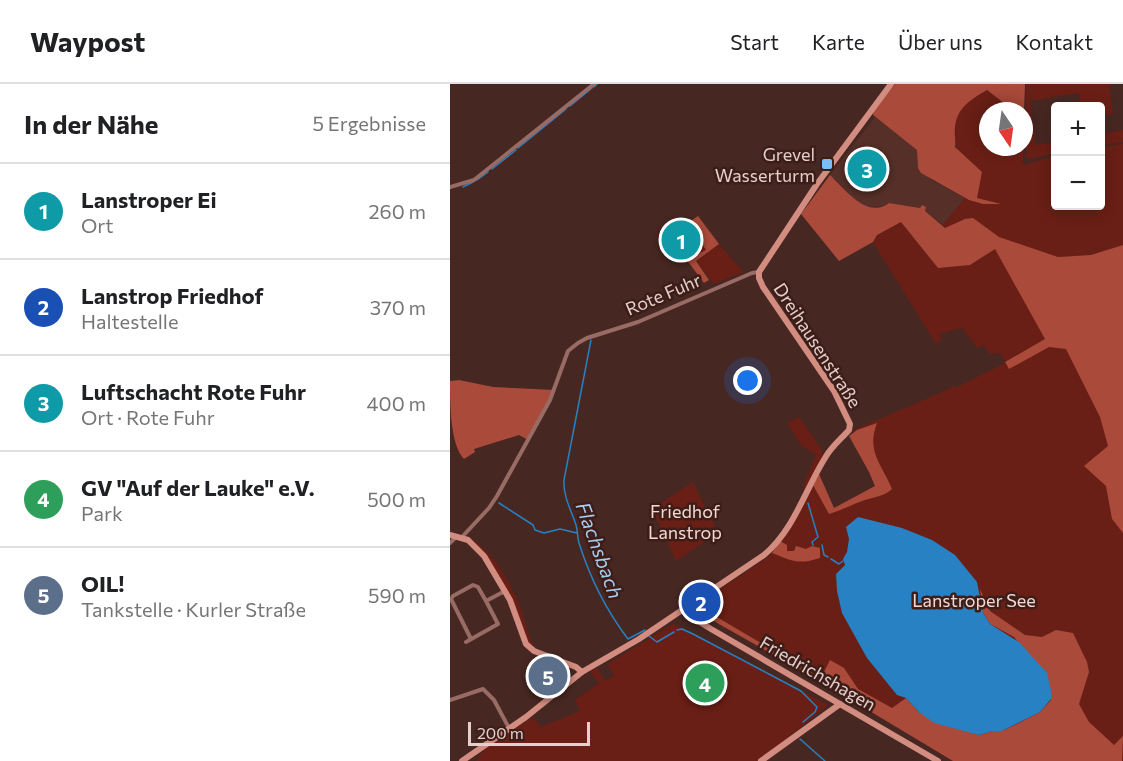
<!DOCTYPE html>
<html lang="de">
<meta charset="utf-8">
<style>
:root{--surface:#fff;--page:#f6f6f6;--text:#202124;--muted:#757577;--line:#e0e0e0;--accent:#486883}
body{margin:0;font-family:Commissioner,sans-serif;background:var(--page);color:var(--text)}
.controls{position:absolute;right:18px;top:18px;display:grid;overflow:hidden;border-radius:6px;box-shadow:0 3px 15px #0003}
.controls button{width:54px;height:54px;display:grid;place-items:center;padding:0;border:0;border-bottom:2px solid var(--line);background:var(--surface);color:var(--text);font:30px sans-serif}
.compass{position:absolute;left:529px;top:18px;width:54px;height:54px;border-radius:50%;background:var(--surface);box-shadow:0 3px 15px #0003;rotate:167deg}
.scale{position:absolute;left:18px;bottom:15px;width:122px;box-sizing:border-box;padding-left:6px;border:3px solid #e4cfcb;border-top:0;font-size:16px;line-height:21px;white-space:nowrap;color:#e4cfcb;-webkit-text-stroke:4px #3c1d18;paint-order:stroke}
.you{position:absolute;left:298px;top:297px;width:21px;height:21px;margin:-15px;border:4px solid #fff;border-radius:50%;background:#1a73e8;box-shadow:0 0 0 9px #1a73e833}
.badge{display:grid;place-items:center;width:39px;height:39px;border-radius:50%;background:var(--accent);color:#fff;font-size:20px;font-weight:700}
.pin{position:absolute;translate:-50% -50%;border:3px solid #fff;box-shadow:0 2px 6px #0006}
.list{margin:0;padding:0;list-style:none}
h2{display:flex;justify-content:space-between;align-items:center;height:78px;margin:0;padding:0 24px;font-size:26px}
h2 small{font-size:20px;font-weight:400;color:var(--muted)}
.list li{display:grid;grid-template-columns:39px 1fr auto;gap:18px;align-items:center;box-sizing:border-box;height:96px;padding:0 24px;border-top:2px solid var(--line)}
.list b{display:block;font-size:22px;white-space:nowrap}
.list p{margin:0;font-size:20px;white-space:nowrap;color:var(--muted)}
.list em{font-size:20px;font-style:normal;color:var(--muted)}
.map{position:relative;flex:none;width:673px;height:677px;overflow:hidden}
header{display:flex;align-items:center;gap:36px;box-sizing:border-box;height:84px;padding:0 30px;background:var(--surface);border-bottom:2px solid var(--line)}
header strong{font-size:28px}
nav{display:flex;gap:33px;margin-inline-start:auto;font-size:21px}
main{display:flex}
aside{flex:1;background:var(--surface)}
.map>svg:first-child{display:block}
.built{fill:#552f28}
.green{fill:#691f15}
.forest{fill:#aa4a3b}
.water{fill:#2781c2}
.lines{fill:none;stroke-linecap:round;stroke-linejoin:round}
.stream{stroke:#2781c2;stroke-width:1.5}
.street{stroke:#986c64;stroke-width:4}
.secondary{stroke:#d28c80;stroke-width:6}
.poi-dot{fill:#7abff8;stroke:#3c1d18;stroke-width:2}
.labels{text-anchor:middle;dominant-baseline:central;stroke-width:5;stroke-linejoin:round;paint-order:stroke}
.poi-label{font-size:18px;fill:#e4cfcb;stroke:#3c1d18;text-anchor:end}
.street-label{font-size:18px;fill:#e4cfcb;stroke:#3c1d18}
.park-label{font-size:18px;fill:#f4d8d2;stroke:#3c1d18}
.water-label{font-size:20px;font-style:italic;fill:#a6cdef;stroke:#3c1d18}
</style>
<header>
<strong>Waypost</strong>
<nav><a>Start</a><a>Karte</a><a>Über uns</a><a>Kontakt</a></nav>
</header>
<main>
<aside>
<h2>In der Nähe<small>5 Ergebnisse</small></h2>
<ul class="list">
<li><span class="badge" style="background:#0f9aa8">1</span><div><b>Lanstroper Ei</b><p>Ort</p></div><em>260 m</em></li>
<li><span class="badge" style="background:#1a4fb4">2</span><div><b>Lanstrop Friedhof</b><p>Haltestelle</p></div><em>370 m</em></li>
<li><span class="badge" style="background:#0f9aa8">3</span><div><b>Luftschacht Rote Fuhr</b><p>Ort · Rote Fuhr</p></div><em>400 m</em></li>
<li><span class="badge" style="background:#2e9e5b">4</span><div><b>GV &quot;Auf der Lauke&quot; e.V.</b><p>Park</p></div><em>500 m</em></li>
<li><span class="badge" style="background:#5c6f8a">5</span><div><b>OIL!</b><p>Tankstelle · Kurler Straße</p></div><em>590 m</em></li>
</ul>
</aside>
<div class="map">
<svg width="673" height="677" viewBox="0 0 673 677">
<rect width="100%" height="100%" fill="#472722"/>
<path class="built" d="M425,33L462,61L467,66L468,80L480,95L515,114L493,141L471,124L439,119L435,122L417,123L396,109L393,103L380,91Z"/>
<path class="green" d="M576,0H659L663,30L651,32L650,22H631L628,9L580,17L585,61L605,58L606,70L578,75L576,73Z
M537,6L554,19L557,27H538V63H574L573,79L574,81L605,72L606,122H650L651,63L673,60V161L641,171L608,173L567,160L595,172L627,177L673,164V677H503L373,599L253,531L248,525V520L318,473L329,459L369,390L377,428L430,399L406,345L499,305L503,301L505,304L561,276L560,275L555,278L550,269L540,270L533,261L527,264L512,244L489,250L492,256L486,260L423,158L427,151L451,138L488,184L552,154L503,141L495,144L493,141L515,114L533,120H548L527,114C516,88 488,42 517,19C523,14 530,10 537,6Z
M673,46V58L651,62V50Z
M235,141L250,157L256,166L240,173L236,169L233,171L218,153Z
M269,160L293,188L264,200L246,177Z
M349,333L372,366V374L355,408L353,403L366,371L351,361L337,339Z
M243,398L268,449L226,477L202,425Z
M14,451C42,464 60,497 71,525C76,539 78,553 85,565L76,560L69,538L38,477Z
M223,540L378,621L309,677H26L35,664L83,633L91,643L130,627L125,616L149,599L140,587L147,584L155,597L164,592L158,580Z"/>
<path class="forest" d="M445,0H575L574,27H557L554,19L537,6C522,15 507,23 505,43C504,49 506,56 505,63L532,88L527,114L551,120H533L519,116L471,89L468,84L467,66L423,31L424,26Z
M380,91C394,104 417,136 439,119L470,124L472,121L476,123L475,127L495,144L515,135L523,134L549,153L608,173L641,171L673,161V449L662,435L656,402L634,382L658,362L650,333L616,265L599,263L559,285L555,278L595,255L545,165L520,181L488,184L451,138L427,151L423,158L389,177L351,130Z
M248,132L269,160L246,177L259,196L254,199L233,171L236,169L240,173L256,166L250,157L235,141Z
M9,296L43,303L104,306L78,356L69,351L24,365L25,368L14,375C0,360 0,320 0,297Z
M427,339C416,368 432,380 442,405C435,412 425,413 415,416C403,420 392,426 379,430L363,401L369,390L384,424L425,402L419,388L399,352L407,346Z
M330,457L337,461V467H344L346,462L356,465L362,462L370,464V474C349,481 342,477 322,469Z
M530,505L540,527L575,551L592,553L606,546L623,549L637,578L639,588L629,620L639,638L664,661L673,652L672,677H503L373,599L253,531L248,522L371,594L380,576L394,584L408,605L442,624L456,614L469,628L529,651L543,647H552L565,641L590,628L601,616V607L597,597L564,553L540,540L533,529Z"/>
<path class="water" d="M408,433L452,444L482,456L505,471L527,498L533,529L540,540L569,558L597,589L601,607V615L590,628L552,647H543L529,651L484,639L469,628L456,614L447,611L417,574L392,529L387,507L386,490L395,481L393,475L397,468L399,455L396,443Z"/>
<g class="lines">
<path class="stream" d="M144,3L147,0
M120,22L142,4
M68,64L116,25
M42,85L66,66
M27,96L38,88
M13,103L23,98
M141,256L114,396C113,412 121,426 126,441C128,447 127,453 129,459C140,494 156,526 178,555L195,546
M49,419L83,441L85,446L94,449L110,445L127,449
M358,419L368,453L362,458L363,461
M372,461L374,471L378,473
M381,475L389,480L393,477
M227,546L232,545L243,550L351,607L367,623L365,628L353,638
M199,552L207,558L224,548
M350,655L375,677"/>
<path class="street" d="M0,103L24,96L144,0
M12,453L39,424L47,412L100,316L118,267L128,259L137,254L188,238L302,189L309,188
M0,459L6,453
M21,555L1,515L3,512L23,501L28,503L36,517
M16,558L48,540L36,517L55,507
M0,616L33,605L44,616L59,644"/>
<path class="secondary" d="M0,451L18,456L34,472L60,516L76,560L84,567L126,583L132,588
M233,526L237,530L261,545L488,677
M12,677L76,633L132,588L189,555L314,471C344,446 355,406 375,374C381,363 391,355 399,346L400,340L384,307L313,203L309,194V188L367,100L441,0
M311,677L390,620"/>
</g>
<rect class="poi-dot" x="371" y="74" width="12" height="12" rx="3"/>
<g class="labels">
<g class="poi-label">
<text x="365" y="70">Grevel<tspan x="365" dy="21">Wasserturm</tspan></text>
</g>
<g class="street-label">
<text transform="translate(213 210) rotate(-23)">Rote Fuhr</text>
<text transform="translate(368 261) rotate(57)">Dreihausenstraße</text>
<text transform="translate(368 589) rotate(30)">Friedrichshagen</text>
</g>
<g class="park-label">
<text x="235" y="427">Friedhof<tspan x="235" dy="21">Lanstrop</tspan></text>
<text x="524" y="516">Lanstroper See</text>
</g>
<g class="water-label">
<text transform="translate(150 466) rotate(70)">Flachsbach</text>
</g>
</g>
</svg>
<div class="controls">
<button>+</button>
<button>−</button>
</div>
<svg class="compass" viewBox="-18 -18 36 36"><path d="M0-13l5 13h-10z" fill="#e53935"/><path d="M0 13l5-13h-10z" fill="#757577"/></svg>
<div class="scale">200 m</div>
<div class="you"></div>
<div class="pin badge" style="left:231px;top:156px;background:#0f9aa8">1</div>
<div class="pin badge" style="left:251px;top:518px;background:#1a4fb4">2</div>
<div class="pin badge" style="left:417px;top:85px;background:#0f9aa8">3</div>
<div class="pin badge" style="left:255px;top:599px;background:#2e9e5b">4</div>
<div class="pin badge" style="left:98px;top:592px;background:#5c6f8a">5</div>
</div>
</main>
